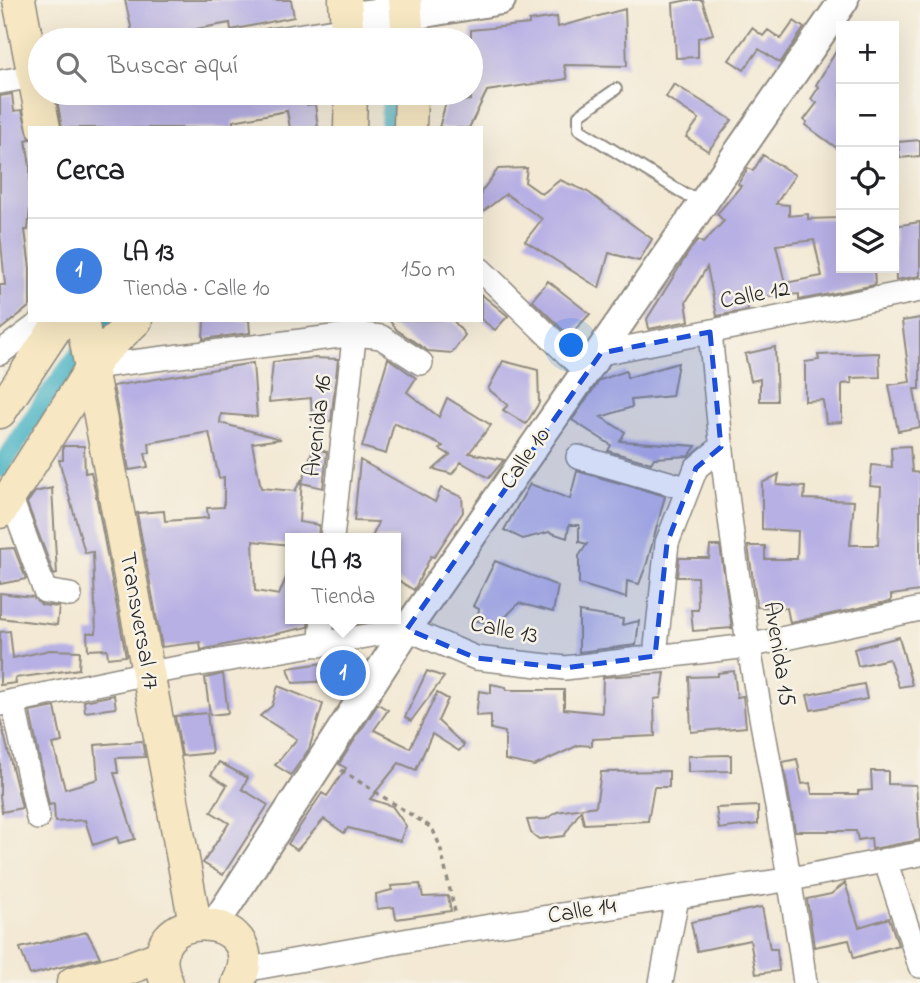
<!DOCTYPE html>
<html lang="es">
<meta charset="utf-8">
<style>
:root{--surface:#fff;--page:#f6f6f6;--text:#202124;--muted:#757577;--line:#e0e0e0;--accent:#7c3aed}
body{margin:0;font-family:"Indie Flower",sans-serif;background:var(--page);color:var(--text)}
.controls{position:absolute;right:21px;top:21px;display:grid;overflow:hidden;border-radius:0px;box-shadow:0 7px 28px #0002}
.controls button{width:63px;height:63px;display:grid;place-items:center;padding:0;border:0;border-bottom:2px solid var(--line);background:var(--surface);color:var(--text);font:35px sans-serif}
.you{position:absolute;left:572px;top:346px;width:24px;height:24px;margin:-18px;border:5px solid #fff;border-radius:50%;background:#1a73e8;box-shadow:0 0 0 10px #1a73e833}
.badge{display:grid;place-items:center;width:46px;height:46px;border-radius:50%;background:var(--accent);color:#fff;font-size:23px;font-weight:700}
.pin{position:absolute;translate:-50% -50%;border:4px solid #fff;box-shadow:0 2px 7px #0006}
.popup{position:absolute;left:285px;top:533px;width:116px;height:91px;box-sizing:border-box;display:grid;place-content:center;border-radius:0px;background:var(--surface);filter:drop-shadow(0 2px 5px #0005);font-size:23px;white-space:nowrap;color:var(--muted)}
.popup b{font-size:26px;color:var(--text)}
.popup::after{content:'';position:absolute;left:50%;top:100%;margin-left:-14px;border:14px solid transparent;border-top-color:var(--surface)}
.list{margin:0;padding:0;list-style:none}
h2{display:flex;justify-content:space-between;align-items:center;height:91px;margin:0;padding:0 28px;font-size:30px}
h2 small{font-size:23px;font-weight:400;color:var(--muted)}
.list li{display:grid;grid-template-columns:46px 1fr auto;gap:21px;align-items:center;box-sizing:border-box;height:105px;padding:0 28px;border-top:2px solid var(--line)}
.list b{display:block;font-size:26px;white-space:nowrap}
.list p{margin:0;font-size:23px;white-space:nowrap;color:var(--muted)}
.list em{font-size:23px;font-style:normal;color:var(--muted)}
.icon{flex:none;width:38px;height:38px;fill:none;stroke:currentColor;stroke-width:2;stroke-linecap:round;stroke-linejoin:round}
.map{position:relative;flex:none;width:920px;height:983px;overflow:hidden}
.search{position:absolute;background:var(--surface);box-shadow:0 7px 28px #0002;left:28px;top:28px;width:455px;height:77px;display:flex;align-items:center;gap:18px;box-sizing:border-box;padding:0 24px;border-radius:38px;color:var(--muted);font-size:26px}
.panel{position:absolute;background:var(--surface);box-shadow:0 7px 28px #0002;left:28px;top:126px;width:455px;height:196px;border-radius:0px}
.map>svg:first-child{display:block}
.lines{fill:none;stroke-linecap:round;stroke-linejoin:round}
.canal{stroke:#46b2c4;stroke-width:19}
.building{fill:#b7b0e4;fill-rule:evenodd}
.service-casing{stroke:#8f8a80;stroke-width:14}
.minor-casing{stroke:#8f8a80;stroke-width:26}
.tertiary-casing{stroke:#8f8a80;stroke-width:32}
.secondary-casing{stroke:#8f8a80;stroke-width:35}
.path{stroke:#8f8a80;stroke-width:3.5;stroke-dasharray:5 5;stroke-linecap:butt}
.service{stroke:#fff;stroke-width:10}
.minor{stroke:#fff;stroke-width:23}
.tertiary{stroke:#fff;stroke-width:28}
.secondary{stroke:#f7e8c3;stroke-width:32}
.marked{fill:#1d4ed8;fill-opacity:0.2;stroke:#1d4ed8;stroke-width:5;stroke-dasharray:14 9;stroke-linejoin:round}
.labels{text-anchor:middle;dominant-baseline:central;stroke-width:5;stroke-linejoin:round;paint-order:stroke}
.street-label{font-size:24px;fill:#2b2b2b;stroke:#f7f3e8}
</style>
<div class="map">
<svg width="920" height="983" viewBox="0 0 920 983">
<rect width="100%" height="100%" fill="#f7f3e8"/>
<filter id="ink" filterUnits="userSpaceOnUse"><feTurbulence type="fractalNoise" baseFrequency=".0143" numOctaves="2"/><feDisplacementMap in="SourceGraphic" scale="14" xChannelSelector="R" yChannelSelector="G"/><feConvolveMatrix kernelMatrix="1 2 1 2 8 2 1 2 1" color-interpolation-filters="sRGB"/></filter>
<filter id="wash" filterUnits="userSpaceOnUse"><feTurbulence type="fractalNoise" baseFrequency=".00686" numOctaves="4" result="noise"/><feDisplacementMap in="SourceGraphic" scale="28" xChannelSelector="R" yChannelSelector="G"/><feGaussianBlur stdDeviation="1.57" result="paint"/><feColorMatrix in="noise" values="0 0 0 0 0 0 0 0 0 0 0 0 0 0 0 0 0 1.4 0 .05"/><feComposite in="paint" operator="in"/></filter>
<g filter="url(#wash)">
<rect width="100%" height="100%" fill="#f3e9d4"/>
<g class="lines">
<path class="canal" d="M389,128L392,93
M0,469L46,398L104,320"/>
</g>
<g id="blocks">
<path class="building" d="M125,0H291L294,17L231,30L230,23L134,40Z
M688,0H702L713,34L698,38V57L676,58L673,3Z
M625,9L627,66L564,65L567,79L487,91L469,128H439L446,102L471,100V30L529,24V21L557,17L558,27Z
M794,21L804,28L780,63L759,49L744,70L729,60L752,28L763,36L768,30L781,39Z
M841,43V151L805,125L807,122L804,120L817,103L811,99L819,87L816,85Z
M674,84L732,120L708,151L686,137L699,119L666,97Z
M56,93H306L307,105L315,104L318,128H290L287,111L233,121V128H62Z
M12,94L14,111L22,110L30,139L26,140L30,166V206L28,230H25L30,268V306L0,330V285H5L0,232V96Z
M920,140V156L900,158L898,142Z
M763,155L795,175L776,204L789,205V216L808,214V219L841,218V268H874L875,285L799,300V294L746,299L748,310L717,316L707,267L686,302L689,321L649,329L647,319L690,250L698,240L703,243L724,221L717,214L741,186L738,184L748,168L753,171ZM814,240L822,276L785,283L776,245Z
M527,168L525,182L542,194L560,180L588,192L652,239L639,261L609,253L599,288L525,241L542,219L506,194L481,213V192L498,169Z
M920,222V276L896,280L894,226Z
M548,281L590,314L569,336L532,300Z
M481,294L508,316L495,330L481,319Z
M920,318V389H914L920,427L898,431L889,385L910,382L902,321Z
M204,320H249L250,333L203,339Z
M389,320H453L465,335L452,353L428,351L397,330Z
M775,347L777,401H760V379L751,381L745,354Z
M879,353L880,377L851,378L852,383L842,384V422L826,423L823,400L805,401V362L819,360L818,355Z
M313,358L338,359L331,421L312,420L311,398L269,402L273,362Z
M388,358L416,378L407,392L439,417L447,398L491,425L469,453L504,460L489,478L461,462L452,474L434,469L450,455L440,449L443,446L394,423L386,454L362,447Z
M503,361L538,370L539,403L526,424L503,410L508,405L488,389Z
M253,363L257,417L221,414L220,423L281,439L252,443L261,488L295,491L302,479L299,522L319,525L318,538H290V545L253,541L255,591L279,595L290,568V619H309L308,627L201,650L200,642L162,647L137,513L164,511L165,521L208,518L207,508L224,507V477L219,478L209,432L149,443L150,453H145L148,467L129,470L113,386Z
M678,363L672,396L631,400L632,407L601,417L625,432L620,441L696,446L689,456L654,458L651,463L608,451L611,445L572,420L600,380L626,371L627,378Z
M63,446H84L85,473L91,472L95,490L126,656L108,658L107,649L88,650L87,633H96L93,552L85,553L59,460H63Z
M910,446L912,472L920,473V591L891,595V601L790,623L787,608L757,607L748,546H765V559H797L798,531L762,529V483L779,474L777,485L805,487L804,499L854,501L850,545H878L881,487L870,486L872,465L892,467L891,447Z
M313,448L327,452L323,488L302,483Z
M360,460L435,502L441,488L462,497L463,512L434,557L431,556L414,590L396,579V538H372L378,522L354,521Z
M577,471L665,496L647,563L639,584L627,581L626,598L579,584V556L587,544L579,542V525H569L567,538L549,532L523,539L504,530L530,484L570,499Z
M52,488L57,574L54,575L27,503L35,492Z
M710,546H720L732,628L693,631L691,610H698L697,577H677L679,558H709Z
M14,548L26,579L0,584V549Z
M495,561L558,586L553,612L519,603L498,625L477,621L479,609L473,606Z
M0,593L33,597L42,605L59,607L57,625L0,618Z
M579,612L623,619L622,625L639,621L636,645L579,652Z
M10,631L13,658L50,650L80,651L79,669L15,678L16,683L0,685V632Z
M899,637L912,685L899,687L889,659L858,666L854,649Z
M344,660L330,681L293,683L288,668Z
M427,671L444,677L411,721L405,717Z
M734,671L737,697L743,696L746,727L691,732L689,677L718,676V673Z
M665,673L661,698L654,699L655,736L592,739V746L579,745L534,766L505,760V732L491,729V715L476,716L479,691L491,693V684L506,687L507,690H564V709L602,713L603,677Z
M223,674L228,713L210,715L205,678Z
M864,684L867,699L811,710L807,695Z
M278,686L323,704L309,749L291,775L275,765L297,739L260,716L272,706Z
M437,693L448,699L438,721L464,745L459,751L432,734L416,770L399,763L370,799L392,806L406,826L400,841L348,828L344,833L324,819L297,850L288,844L322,793L327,796L346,768L339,764L378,704L388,710L374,730L410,748Z
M114,695L116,708L85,712L84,701Z
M55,707L62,742L53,744L65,789L98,779L95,745L142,741L145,757L116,758L118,773H114L135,839L119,843L117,837L93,845L85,820L55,822L54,804L49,805L30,712Z
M207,713L212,753L182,756L175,716Z
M0,718L22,808L2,812L0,796Z
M731,755V771L688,772V756Z
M797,759L802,784L810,783L812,794H858V791L872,790L871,771H888V784L916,785L920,840L872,849L871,838L858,840L856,831H795L783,762Z
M219,762L248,778L242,789L268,805L223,875L203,863L229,823L211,812L227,785L211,775Z
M669,771V787H654L648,821L584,824L581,810L564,836L539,839L531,833L527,820L546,819L557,812L596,806L601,772Z
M758,806V824L719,829L716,808Z
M845,883L859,927L889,918L898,945L854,958L849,940L814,947L807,899L831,894Z
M420,884L423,897L448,896L451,911L396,919L394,907L377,909L376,894L392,890L391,886Z
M762,907L770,949H777L779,971L756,974L750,940L697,951L691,922Z
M87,932L100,957L30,975L20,948Z"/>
</g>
</g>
<g filter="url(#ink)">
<use href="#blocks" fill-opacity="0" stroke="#8f8a80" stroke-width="2"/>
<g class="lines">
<defs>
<path id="service" d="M616,89L579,115V129L686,195L704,198"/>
<path id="minor" d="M270,40L348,28
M0,82L40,75
M481,270L587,373
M710,332C720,437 731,543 749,648C768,760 790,870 805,983
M0,353L44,320
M601,353L920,290
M92,367L356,334L381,337L421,363
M578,457L686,488
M10,496L45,591L70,595
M332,538L356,320
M320,645L323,619
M655,656L667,543L696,468L721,447
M13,701L38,818
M0,704L148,673L407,629L476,658L565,668L748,646L920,609
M885,860L920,966
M243,970L459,931L791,879L920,854
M661,983L677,898"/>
<path id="tertiary" d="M407,16L397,31L364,36L348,28L360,15L391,11L407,16L501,0
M215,924L407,629L844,0"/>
<path id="secondary" d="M19,0L44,128
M345,0L348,40
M405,0L408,40
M350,128L351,93
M410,128L411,93
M82,320L195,923
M0,412L61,320
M0,512L101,353L136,320
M73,983L124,970L162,956
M167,983C132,902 276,908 238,983"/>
</defs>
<use href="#service" class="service-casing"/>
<use href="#minor" class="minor-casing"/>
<use href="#tertiary" class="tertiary-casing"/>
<use href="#secondary" class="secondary-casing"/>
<path class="path" d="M341,770L432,828L440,846L455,912"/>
<use href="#service" class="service"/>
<use href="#minor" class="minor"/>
<use href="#tertiary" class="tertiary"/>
<use href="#secondary" class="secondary"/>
</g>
</g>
<path class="marked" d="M710,332L721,447L696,468L667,543L655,656L565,668L476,658L407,629L601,353Z"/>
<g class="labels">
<g class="street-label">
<text transform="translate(755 296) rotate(-11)">Calle 12</text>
<text transform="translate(319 426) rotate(-83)">Avenida 16</text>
<text transform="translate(526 459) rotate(-55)">Calle 10</text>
<text transform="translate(138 621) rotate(80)">Transversal 17</text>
<text transform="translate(504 631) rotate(11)">Calle 13</text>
<text transform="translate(778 654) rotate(81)">Avenida 15</text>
<text transform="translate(582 912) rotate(-9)">Calle 14</text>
</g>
</g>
</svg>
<div class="controls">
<button>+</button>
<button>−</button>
<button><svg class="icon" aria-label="locate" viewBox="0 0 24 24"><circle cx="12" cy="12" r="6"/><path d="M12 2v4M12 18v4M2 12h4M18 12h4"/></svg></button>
<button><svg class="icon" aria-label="layers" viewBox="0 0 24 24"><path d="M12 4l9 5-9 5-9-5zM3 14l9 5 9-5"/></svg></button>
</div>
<div class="you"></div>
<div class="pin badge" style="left:343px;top:673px;background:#3f7fe0">1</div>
<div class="popup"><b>LA 13</b>Tienda</div>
<div class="search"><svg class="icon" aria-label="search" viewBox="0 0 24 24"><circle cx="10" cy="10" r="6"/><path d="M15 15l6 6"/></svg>Buscar aquí</div>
<section class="panel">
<h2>Cerca<small></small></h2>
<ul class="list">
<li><span class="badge" style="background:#3f7fe0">1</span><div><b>LA 13</b><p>Tienda · Calle 10</p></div><em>150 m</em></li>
</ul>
</section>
</div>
